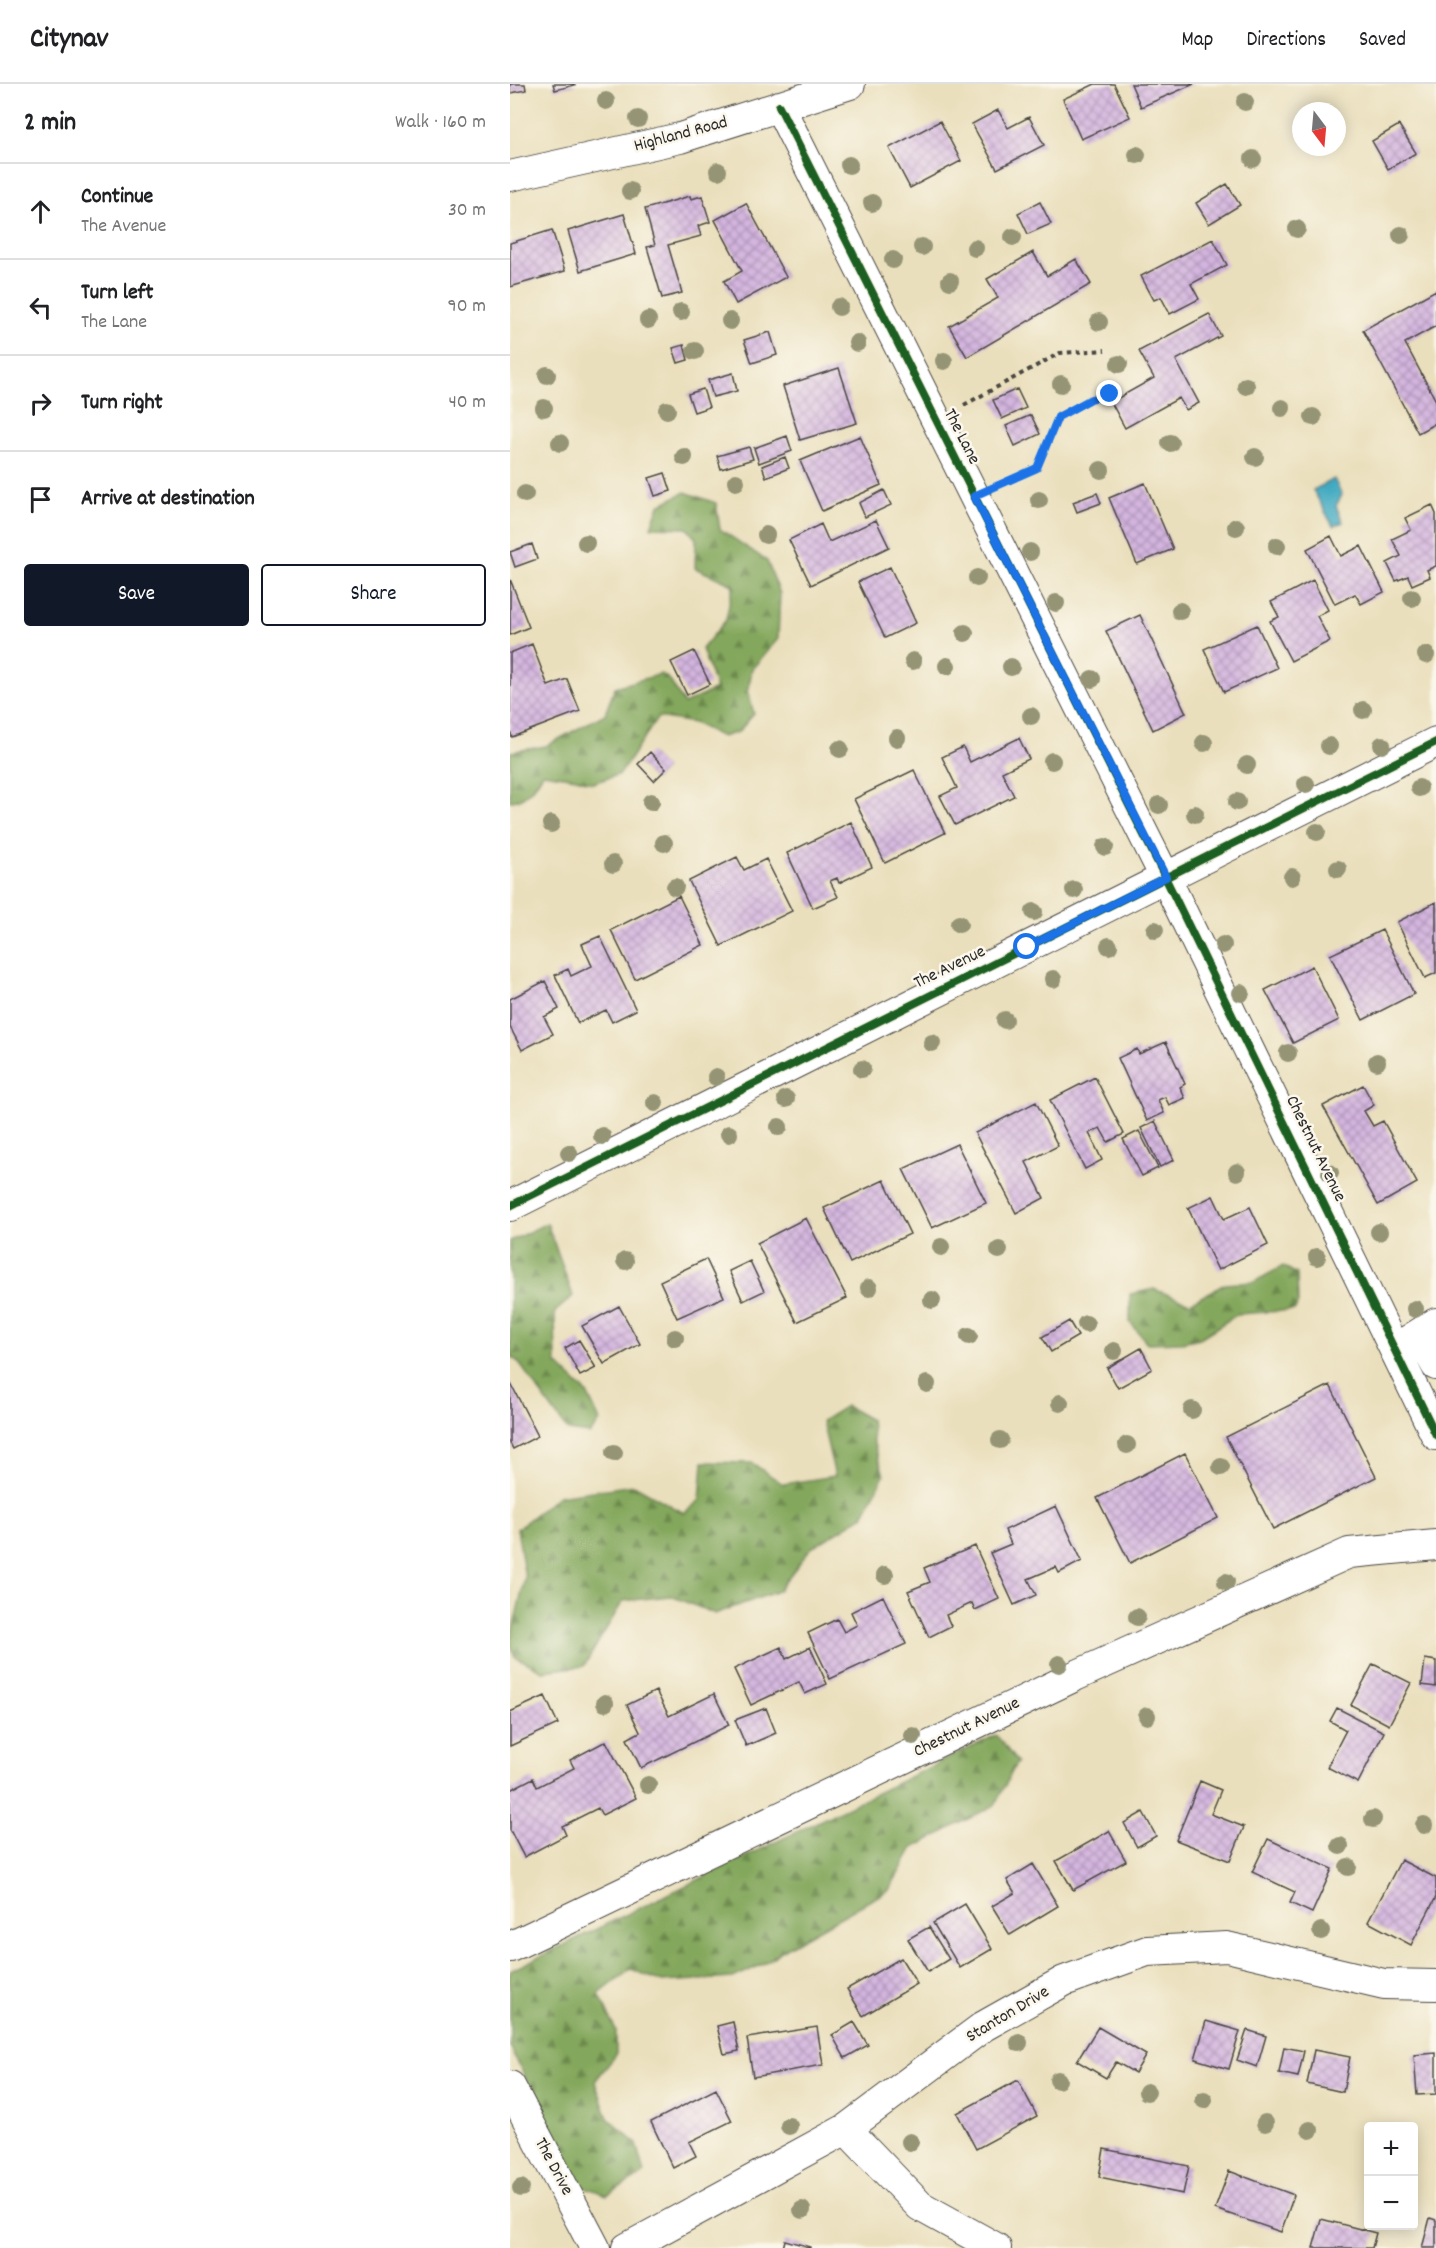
<!DOCTYPE html>
<meta charset="utf-8">
<style>
:root{--surface:#fff;--page:#f2f2f2;--text:#202124;--muted:#757577;--line:#e0e0e0;--accent:#111827}
body{margin:0;font-family:Dekko,sans-serif;background:var(--page);color:var(--text)}
.controls{position:absolute;right:18px;bottom:18px;display:grid;overflow:hidden;border-radius:6px;box-shadow:0 3px 15px #0003}
.controls button{width:54px;height:54px;display:grid;place-items:center;padding:0;border:0;border-bottom:2px solid var(--line);background:var(--surface);color:var(--text);font:30px sans-serif}
.compass{position:absolute;left:782px;top:18px;width:54px;height:54px;border-radius:50%;background:var(--surface);box-shadow:0 3px 15px #0003;rotate:164deg}
.stop{position:absolute;width:18px;height:18px;margin:-14px;border:4px solid #1a73e8;border-radius:50%;background:#fff}
.stop.end{background:#1a73e8;border-color:#fff;box-shadow:0 2px 6px #0008}
.list{margin:0;padding:0;list-style:none}
h2{display:flex;justify-content:space-between;align-items:center;height:78px;margin:0;padding:0 24px;font-size:26px}
h2 small{font-size:20px;font-weight:400;color:var(--muted)}
.list li{display:grid;grid-template-columns:39px 1fr auto;gap:18px;align-items:center;box-sizing:border-box;height:96px;padding:0 24px;border-top:2px solid var(--line)}
.list b{display:block;font-size:22px;white-space:nowrap}
.list p{margin:0;font-size:20px;white-space:nowrap;color:var(--muted)}
.list em{font-size:20px;font-style:normal;color:var(--muted)}
.actions{display:flex;gap:12px;padding:18px 24px}
.actions a{flex:1;padding:14px 0;border:2px solid var(--accent);border-radius:6px;text-align:center;font-size:21px;color:var(--accent)}
.actions .main{background:var(--accent);color:#fff}
.icon{flex:none;width:33px;height:33px;fill:none;stroke:currentColor;stroke-width:2;stroke-linecap:round;stroke-linejoin:round}
.map{position:relative;flex:none;width:926px;height:2164px;overflow:hidden}
header{display:flex;align-items:center;gap:36px;box-sizing:border-box;height:84px;padding:0 30px;background:var(--surface);border-bottom:2px solid var(--line)}
header strong{font-size:28px}
nav{display:flex;gap:33px;margin-inline-start:auto;font-size:21px}
main{display:flex}
aside{flex:1;background:var(--surface)}
.map>svg:first-child{display:block}
.forest{fill:url(#forest-firs);stroke:#576944;stroke-width:1.5}
.water{fill:#40a9c0;stroke:#366a76;stroke-width:1.5}
.building{fill:url(#building-cross-hatch)}
.lines{fill:none;stroke-linecap:round;stroke-linejoin:round}
.street-casing{stroke:#484641;stroke-width:32}
.path{stroke:#484641;stroke-width:4;stroke-dasharray:4.5 4.5;stroke-linecap:butt}
.street{stroke:#fff;stroke-width:30}
.cycleway-casing{stroke:#fbf7ec;stroke-width:11}
.cycleway{stroke:#1b5e20;stroke-width:8}
.tree{fill:#959576}
.route{stroke:#1a73e8;stroke-width:8}
.labels{text-anchor:middle;dominant-baseline:central;stroke-width:5;stroke-linejoin:round;paint-order:stroke}
.street-label{font-size:18px;fill:#2b2b2b;stroke:#fbf7ec}
</style>
<header>
<strong>Citynav</strong>
<nav><a>Map</a><a>Directions</a><a>Saved</a></nav>
</header>
<main>
<aside>
<h2>2 min<small>Walk · 160 m</small></h2>
<ul class="list">
<li><svg class="icon" aria-label="ahead" viewBox="0 0 24 24"><path d="M12 20V5M6 11l6-6 6 6"/></svg><div><b>Continue</b><p>The Avenue</p></div><em>30 m</em></li>
<li><svg class="icon" aria-label="left" viewBox="0 0 24 24"><path d="M17 20v-9H6M10 6l-5 5 5 5"/></svg><div><b>Turn left</b><p>The Lane</p></div><em>90 m</em></li>
<li><svg class="icon" aria-label="right" viewBox="0 0 24 24"><path d="M7 20v-9h11M14 6l5 5-5 5"/></svg><div><b>Turn right</b></div><em>40 m</em></li>
<li><svg class="icon" aria-label="arrive" viewBox="0 0 24 24"><path d="M6 21V4h12l-3 4 3 4H6"/></svg><div><b>Arrive at destination</b></div></li>
</ul>
<div class="actions"><a class="main">Save</a><a>Share</a></div>
</aside>
<div class="map">
<svg width="926" height="2164" viewBox="0 0 926 2164">
<defs>
<pattern id="forest-firs" width="22" height="20" patternUnits="userSpaceOnUse" patternTransform="scale(1.5)"><rect width="22" height="20" fill="#83a75c"/><path d="M5 1l3.5 6h-7zM16 11l3.5 6h-7z" fill="#6b884c"/></pattern>
<pattern id="building-cross-hatch" width="8" height="8" patternUnits="userSpaceOnUse" patternTransform="scale(1.5)"><rect width="8" height="8" fill="#d4b5df"/><path d="M0 0l8 8M0 8l8-8" fill="none" stroke="#ac93b5"/></pattern>
</defs>
<rect width="100%" height="100%" fill="#fbf7ec"/>
<filter id="ink" filterUnits="userSpaceOnUse"><feTurbulence type="fractalNoise" baseFrequency=".0167" numOctaves="2"/><feDisplacementMap in="SourceGraphic" scale="12" xChannelSelector="R" yChannelSelector="G"/><feConvolveMatrix kernelMatrix="1 2 1 2 8 2 1 2 1" color-interpolation-filters="sRGB"/></filter>
<filter id="wash" filterUnits="userSpaceOnUse"><feTurbulence type="fractalNoise" baseFrequency=".008" numOctaves="4" result="noise"/><feDisplacementMap in="SourceGraphic" scale="24" xChannelSelector="R" yChannelSelector="G"/><feGaussianBlur stdDeviation="1.35" result="paint"/><feColorMatrix in="noise" values="0 0 0 0 0 0 0 0 0 0 0 0 0 0 0 0 0 1.4 0 .05"/><feComposite in="paint" operator="in"/></filter>
<g filter="url(#wash)">
<rect width="100%" height="100%" fill="#eadfbc"/>
<path class="forest" d="M175,408L206,419L210,445L257,477L270,510L268,555L242,585L238,608L244,630L228,648L212,653L184,639L148,633L110,690L83,699L66,694L33,689C26,701 15,717 0,717V668L36,662L95,630L105,603L151,590L159,595L174,620L206,605L192,565L216,536L223,501L185,484L186,455L177,444L141,443L149,421Z
M37,1139L63,1212L45,1228L46,1279L77,1309L90,1337L80,1350L58,1347L9,1279L0,1271V1157Z
M773,1182L787,1190L788,1219L785,1226L728,1230L690,1254L672,1258L637,1259L620,1238V1210L644,1205L680,1219L715,1200L744,1198Z
M336,1322L361,1336L363,1357L374,1391L353,1432L300,1465L268,1507L205,1530L161,1512L113,1517L74,1582L33,1587L4,1572L0,1557L15,1494L7,1445L48,1412L124,1401L174,1429L190,1416L193,1378L242,1379L273,1400L325,1392L312,1337Z
M486,1651L507,1678L485,1721L403,1764L379,1806L279,1862L253,1880L223,1894L152,1898L121,1885L89,1910L106,1947V1971L85,1997L98,2034L127,2060L135,2089L97,2111L69,2101L0,1963V1887Z"/>
<path class="water" d="M824,395L832,411L826,422L833,438L823,442L803,406Z"/>
<g id="blocks">
<path class="building" d="M0,0H15L16,6L0,9Z
M43,0H65V1L45,6Z
M585,0H604L620,33L571,55L553,15Z
M621,0H684L631,23Z
M488,26L498,44L519,33L534,61L487,85L462,40Z
M430,37L451,77L400,104L379,64Z
M889,41L906,69L878,85L862,57Z
M717,100L730,121L699,140L686,119Z
M180,112L181,115L192,112L200,138L188,142L191,152L158,161L172,209L152,214L137,163L145,161L135,125Z
M530,118L541,140L518,150L508,129Z
M236,119L276,193L226,220L214,197L232,187L205,136Z
M114,130L126,170L70,187L58,147Z
M42,146L55,187L0,203V159Z
M703,155L717,181L681,200L689,215L660,230L651,213L644,216L631,192Z
M523,168L537,192L566,175L581,200L457,273L439,242L488,214L477,195Z
M926,206V242L895,259L926,317V339L908,349L853,246Z
M699,230L711,252L666,276L689,319L676,326L669,314L615,344L601,318L644,294L629,267Z
M260,248L267,271L242,279L234,256Z
M174,261L178,276L168,279L163,264Z
M329,284L347,339L290,356L273,302Z
M223,289L227,307L203,313L198,296Z
M193,305L199,323L184,328L178,310Z
M507,305L516,324L492,335L483,316Z
M521,331L530,350L505,362L496,342Z
M277,352L282,367L249,379L244,364Z
M350,352L371,401L312,427L290,377Z
M239,363L243,375L211,385L207,372Z
M275,373L279,384L256,393L252,382Z
M155,389L161,407L145,412L139,394Z
M635,399L663,465L627,480L599,414Z
M374,406L381,421L355,433L349,419Z
M587,409L591,419L567,428L563,418Z
M922,421L926,430V482L917,486L920,493L902,501L898,492L886,497L877,479L891,472L882,455L901,446L895,434Z
M366,436L379,463L301,501L279,456L311,440L319,458Z
M821,452L831,472L851,462L874,508L851,520L845,510L825,520L797,465Z
M22,460L27,475L5,483L0,468Z
M380,483L406,539L375,554L348,498Z
M0,495L19,543L0,551Z
M803,496L818,526L807,532L820,557L781,577L760,537L769,533L761,518Z
M630,531L676,629L643,646L596,547Z
M747,541L767,584L714,608L694,565Z
M22,560L38,602L57,595L70,627L2,653L0,647V569Z
M184,567L200,600L177,611L161,578Z
M509,654L519,675L492,688L504,712L445,741L430,712L447,704L432,673L453,663L460,678Z
M140,668L156,685L144,697L128,680Z
M404,686L435,749L375,779L344,715Z
M341,738L362,783L329,799L327,794L320,797L328,813L303,824L277,769Z
M227,773L234,786L256,775L282,827L211,862L179,797Z
M169,812L193,861L125,895L101,846Z
M926,818V889L915,894L887,838Z
M872,846L904,910L853,936L820,871Z
M90,852L126,926L102,938L96,926L68,939L45,891L58,885L61,892L82,882L72,860Z
M802,882L829,936L783,959L755,906Z
M35,897L49,925L34,933L43,950L12,966L0,943V915Z
M656,958L675,1000L670,1003L675,1014L659,1021L655,1013L648,1016L654,1029L637,1037L608,974L627,965L629,970Z
M585,993L614,1050L598,1058L590,1044L579,1049L592,1076L575,1085L540,1016Z
M853,1001L864,1021L854,1027L863,1042L873,1037L907,1099L868,1121L813,1022Z
M526,1018L548,1062L516,1078L534,1114L506,1129L465,1049Z
M645,1037L664,1076L650,1083L631,1044Z
M629,1047L648,1084L632,1092L613,1055Z
M447,1060L476,1119L422,1144L393,1085Z
M374,1096L400,1150L340,1179L314,1124Z
M703,1112L714,1135L740,1123L758,1161L708,1186L678,1124Z
M296,1134L337,1214L287,1238L247,1159Z
M196,1175L214,1213L167,1234L150,1197Z
M240,1177L254,1207L233,1217L219,1187Z
M109,1222L130,1260L94,1280L72,1242Z
M559,1237L568,1252L541,1268L532,1253Z
M69,1256L86,1284L70,1292L55,1264Z
M631,1264L642,1285L608,1304L597,1284Z
M0,1298L28,1352L3,1365L0,1359Z
M820,1301L866,1393L763,1445L716,1353Z
M675,1369L708,1434L620,1479L587,1414Z
M546,1422L572,1477L549,1489L546,1483L518,1495L526,1511L504,1521L480,1469L501,1460L495,1446Z
M465,1462L489,1515L465,1526L462,1519L436,1531L441,1542L419,1553L398,1507L420,1498L414,1484Z
M373,1512L396,1560L320,1595L298,1549L327,1535L334,1548L347,1541L341,1528Z
M271,1563L276,1575L300,1563L317,1600L295,1610L289,1598L241,1621L224,1585Z
M915,1575L926,1577V1603L912,1601Z
M863,1580L901,1599L879,1641L841,1621Z
M146,1607L159,1632L204,1610L219,1641L131,1684L117,1655L130,1648L117,1621Z
M35,1612L48,1640L0,1662V1628Z
M256,1624L266,1649L236,1662L225,1636Z
M827,1624L874,1648L848,1699L817,1683L836,1646L820,1637Z
M96,1657L126,1714L92,1731L88,1724L52,1742L56,1751L14,1773L0,1746V1706L23,1694L27,1703L64,1684L60,1676Z
M690,1697L711,1706L701,1730L734,1743L720,1777L666,1756Z
M633,1728L646,1752L627,1763L614,1739Z
M599,1747L616,1777L563,1806L546,1777Z
M758,1755L822,1785L802,1829L780,1819L785,1808L742,1788Z
M891,1776L926,1794V1813L901,1861L858,1838Z
M523,1780L548,1822L500,1851L482,1822L505,1809L497,1796Z
M455,1820L482,1865L450,1884L423,1839Z
M419,1843L439,1875L418,1888L398,1855Z
M391,1874L407,1900L353,1932L337,1905Z
M696,1937L730,1947L719,1985L685,1975Z
M223,1938L229,1967L214,1970L207,1942Z
M344,1938L358,1961L335,1974L322,1951Z
M307,1943L313,1981L243,1993L237,1954Z
M588,1943L636,1971L625,1989L606,1978L596,1994L567,1977Z
M737,1946L756,1952L747,1983L727,1976Z
M774,1963L794,1967L788,1993L769,1989Z
M804,1966L840,1973L833,2008L797,2000Z
M926,1969V2010L907,2011L904,1971Z
M508,1996L527,2032L466,2065L447,2029Z
M206,2005L222,2037L179,2058L186,2072L163,2084L141,2038Z
M594,2065L679,2082L673,2110L589,2093Z
M719,2087L784,2111L771,2148L705,2125Z
M920,2134L926,2136V2164H912Z
M811,2135L866,2149L862,2164H803Z
M275,2156L300,2163V2164H273Z"/>
</g>
</g>
<g filter="url(#ink)">
<use href="#blocks" fill-opacity="0" stroke="#484641" stroke-width="1.5"/>
<g class="lines">
<defs>
<path id="street" d="M269,22L655,793L926,1351
M0,92L170,54L340,0
M0,1122L926,658
M909,1250L926,1281
M885,1265L926,1239
M0,1863L565,1592L839,1469L926,1461
M0,2002L85,2164
M336,2045L410,2122L486,2164
M117,2164L336,2045L474,1942L554,1897L637,1867L717,1863L874,1900L926,1901"/>
</defs>
<use href="#street" class="street-casing"/>
<path class="path" d="M454,321L550,269L595,266
M491,400L527,384L548,333L581,315L600,310"/>
<use href="#street" class="street"/>
<defs>
<path id="cycleway" d="M269,22L655,793L926,1351
M0,1122L926,658"/>
</defs>
<use href="#cycleway" class="cycleway-casing"/>
<use href="#cycleway" class="cycleway"/>
</g>
<g class="tree">
<circle cx="96" cy="17" r="9"/>
<circle cx="735" cy="18" r="9"/>
<circle cx="128" cy="35" r="9"/>
<circle cx="627" cy="71" r="9"/>
<circle cx="743" cy="75" r="9"/>
<circle cx="339" cy="81" r="9"/>
<circle cx="208" cy="87" r="9"/>
<circle cx="120" cy="107" r="9"/>
<circle cx="362" cy="119" r="9"/>
<circle cx="787" cy="145" r="9"/>
<circle cx="891" cy="151" r="9"/>
<circle cx="503" cy="153" r="9"/>
<circle cx="412" cy="163" r="9"/>
<circle cx="465" cy="164" r="9"/>
<circle cx="383" cy="176" r="9"/>
<circle cx="440" cy="197" r="9"/>
<circle cx="329" cy="223" r="9"/>
<circle cx="171" cy="228" r="9"/>
<circle cx="138" cy="236" r="9"/>
<circle cx="220" cy="237" r="9"/>
<circle cx="589" cy="238" r="9"/>
<circle cx="347" cy="259" r="9"/>
<circle cx="185" cy="267" r="9"/>
<circle cx="434" cy="277" r="9"/>
<circle cx="609" cy="280" r="9"/>
<circle cx="37" cy="291" r="9"/>
<circle cx="551" cy="300" r="9"/>
<circle cx="736" cy="302" r="9"/>
<circle cx="34" cy="324" r="9"/>
<circle cx="772" cy="324" r="9"/>
<circle cx="157" cy="326" r="9"/>
<circle cx="803" cy="333" r="9"/>
<circle cx="50" cy="359" r="9"/>
<circle cx="660" cy="359" r="9"/>
<circle cx="174" cy="373" r="9"/>
<circle cx="745" cy="373" r="9"/>
<circle cx="591" cy="386" r="9"/>
<circle cx="226" cy="398" r="9"/>
<circle cx="15" cy="410" r="9"/>
<circle cx="529" cy="416" r="9"/>
<circle cx="726" cy="443" r="9"/>
<circle cx="256" cy="451" r="9"/>
<circle cx="76" cy="459" r="9"/>
<circle cx="767" cy="462" r="9"/>
<circle cx="520" cy="468" r="9"/>
<circle cx="467" cy="494" r="9"/>
<circle cx="902" cy="514" r="9"/>
<circle cx="546" cy="519" r="9"/>
<circle cx="670" cy="527" r="9"/>
<circle cx="455" cy="549" r="9"/>
<circle cx="916" cy="571" r="9"/>
<circle cx="403" cy="577" r="9"/>
<circle cx="437" cy="582" r="9"/>
<circle cx="501" cy="583" r="9"/>
<circle cx="582" cy="595" r="9"/>
<circle cx="853" cy="626" r="9"/>
<circle cx="521" cy="632" r="9"/>
<circle cx="387" cy="654" r="9"/>
<circle cx="694" cy="659" r="9"/>
<circle cx="872" cy="661" r="9"/>
<circle cx="819" cy="662" r="9"/>
<circle cx="330" cy="665" r="9"/>
<circle cx="542" cy="677" r="9"/>
<circle cx="737" cy="681" r="9"/>
<circle cx="796" cy="700" r="9"/>
<circle cx="909" cy="704" r="9"/>
<circle cx="141" cy="718" r="9"/>
<circle cx="727" cy="718" r="9"/>
<circle cx="649" cy="721" r="9"/>
<circle cx="685" cy="730" r="9"/>
<circle cx="41" cy="740" r="9"/>
<circle cx="807" cy="748" r="9"/>
<circle cx="154" cy="759" r="9"/>
<circle cx="595" cy="763" r="9"/>
<circle cx="103" cy="780" r="9"/>
<circle cx="828" cy="785" r="9"/>
<circle cx="782" cy="793" r="9"/>
<circle cx="165" cy="803" r="9"/>
<circle cx="564" cy="806" r="9"/>
<circle cx="524" cy="828" r="9"/>
<circle cx="449" cy="840" r="9"/>
<circle cx="645" cy="846" r="9"/>
<circle cx="713" cy="861" r="9"/>
<circle cx="599" cy="862" r="9"/>
<circle cx="543" cy="895" r="9"/>
<circle cx="731" cy="909" r="9"/>
<circle cx="495" cy="936" r="9"/>
<circle cx="422" cy="959" r="9"/>
<circle cx="778" cy="969" r="9"/>
<circle cx="867" cy="978" r="9"/>
<circle cx="352" cy="985" r="9"/>
<circle cx="206" cy="993" r="9"/>
<circle cx="276" cy="1015" r="9"/>
<circle cx="145" cy="1019" r="9"/>
<circle cx="269" cy="1043" r="9"/>
<circle cx="219" cy="1050" r="9"/>
<circle cx="92" cy="1052" r="9"/>
<circle cx="59" cy="1069" r="9"/>
<circle cx="727" cy="1088" r="9"/>
<circle cx="820" cy="1089" r="9"/>
<circle cx="869" cy="1148" r="9"/>
<circle cx="431" cy="1163" r="9"/>
<circle cx="489" cy="1166" r="9"/>
<circle cx="807" cy="1173" r="9"/>
<circle cx="115" cy="1177" r="9"/>
<circle cx="359" cy="1204" r="9"/>
<circle cx="422" cy="1216" r="9"/>
<circle cx="905" cy="1225" r="9"/>
<circle cx="576" cy="1240" r="9"/>
<circle cx="459" cy="1252" r="9"/>
<circle cx="165" cy="1254" r="9"/>
<circle cx="604" cy="1267" r="9"/>
<circle cx="417" cy="1300" r="9"/>
<circle cx="550" cy="1319" r="9"/>
<circle cx="682" cy="1326" r="9"/>
<circle cx="490" cy="1356" r="9"/>
<circle cx="617" cy="1361" r="9"/>
<circle cx="104" cy="1369" r="9"/>
<circle cx="711" cy="1383" r="9"/>
<circle cx="375" cy="1491" r="9"/>
<circle cx="716" cy="1498" r="9"/>
<circle cx="627" cy="1533" r="9"/>
<circle cx="549" cy="1580" r="9"/>
<circle cx="95" cy="1619" r="9"/>
<circle cx="637" cy="1632" r="9"/>
<circle cx="403" cy="1652" r="9"/>
<circle cx="138" cy="1701" r="9"/>
<circle cx="863" cy="1735" r="9"/>
<circle cx="914" cy="1741" r="9"/>
<circle cx="830" cy="1762" r="9"/>
<circle cx="838" cy="1783" r="9"/>
<circle cx="811" cy="1847" r="9"/>
<circle cx="509" cy="1959" r="9"/>
<circle cx="548" cy="1996" r="9"/>
<circle cx="637" cy="2008" r="9"/>
<circle cx="694" cy="2016" r="9"/>
<circle cx="755" cy="2039" r="9"/>
<circle cx="279" cy="2042" r="9"/>
<circle cx="800" cy="2046" r="9"/>
<circle cx="400" cy="2058" r="9"/>
<circle cx="11" cy="2104" r="9"/>
<circle cx="292" cy="2126" r="9"/>
</g>
</g>
<g class="lines" filter="url(#ink)">
<path class="route" d="M517,863L656,793L464,412L527,384L548,333L581,315L600,310"/>
</g>
<g class="labels">
<g class="street-label">
<text transform="translate(171 51) rotate(-15)">Highland Road</text>
<text transform="translate(451 353) rotate(63)">The Lane</text>
<text transform="translate(440 884) rotate(-26)">The Avenue</text>
<text transform="translate(805 1065) rotate(64)">Chestnut Avenue</text>
<text transform="translate(457 1644) rotate(-26)">Chestnut Avenue</text>
<text transform="translate(498 1931) rotate(-31)">Stanton Drive</text>
<text transform="translate(43 2083) rotate(62)">The Drive</text>
</g>
</g>
</svg>
<div class="controls">
<button>+</button>
<button>−</button>
</div>
<svg class="compass" viewBox="-18 -18 36 36"><path d="M0-13l5 13h-10z" fill="#e53935"/><path d="M0 13l5-13h-10z" fill="#757577"/></svg>
<div class="stop" style="left:517px;top:863px"></div>
<div class="stop end" style="left:600px;top:310px"></div>
</div>
</main>
